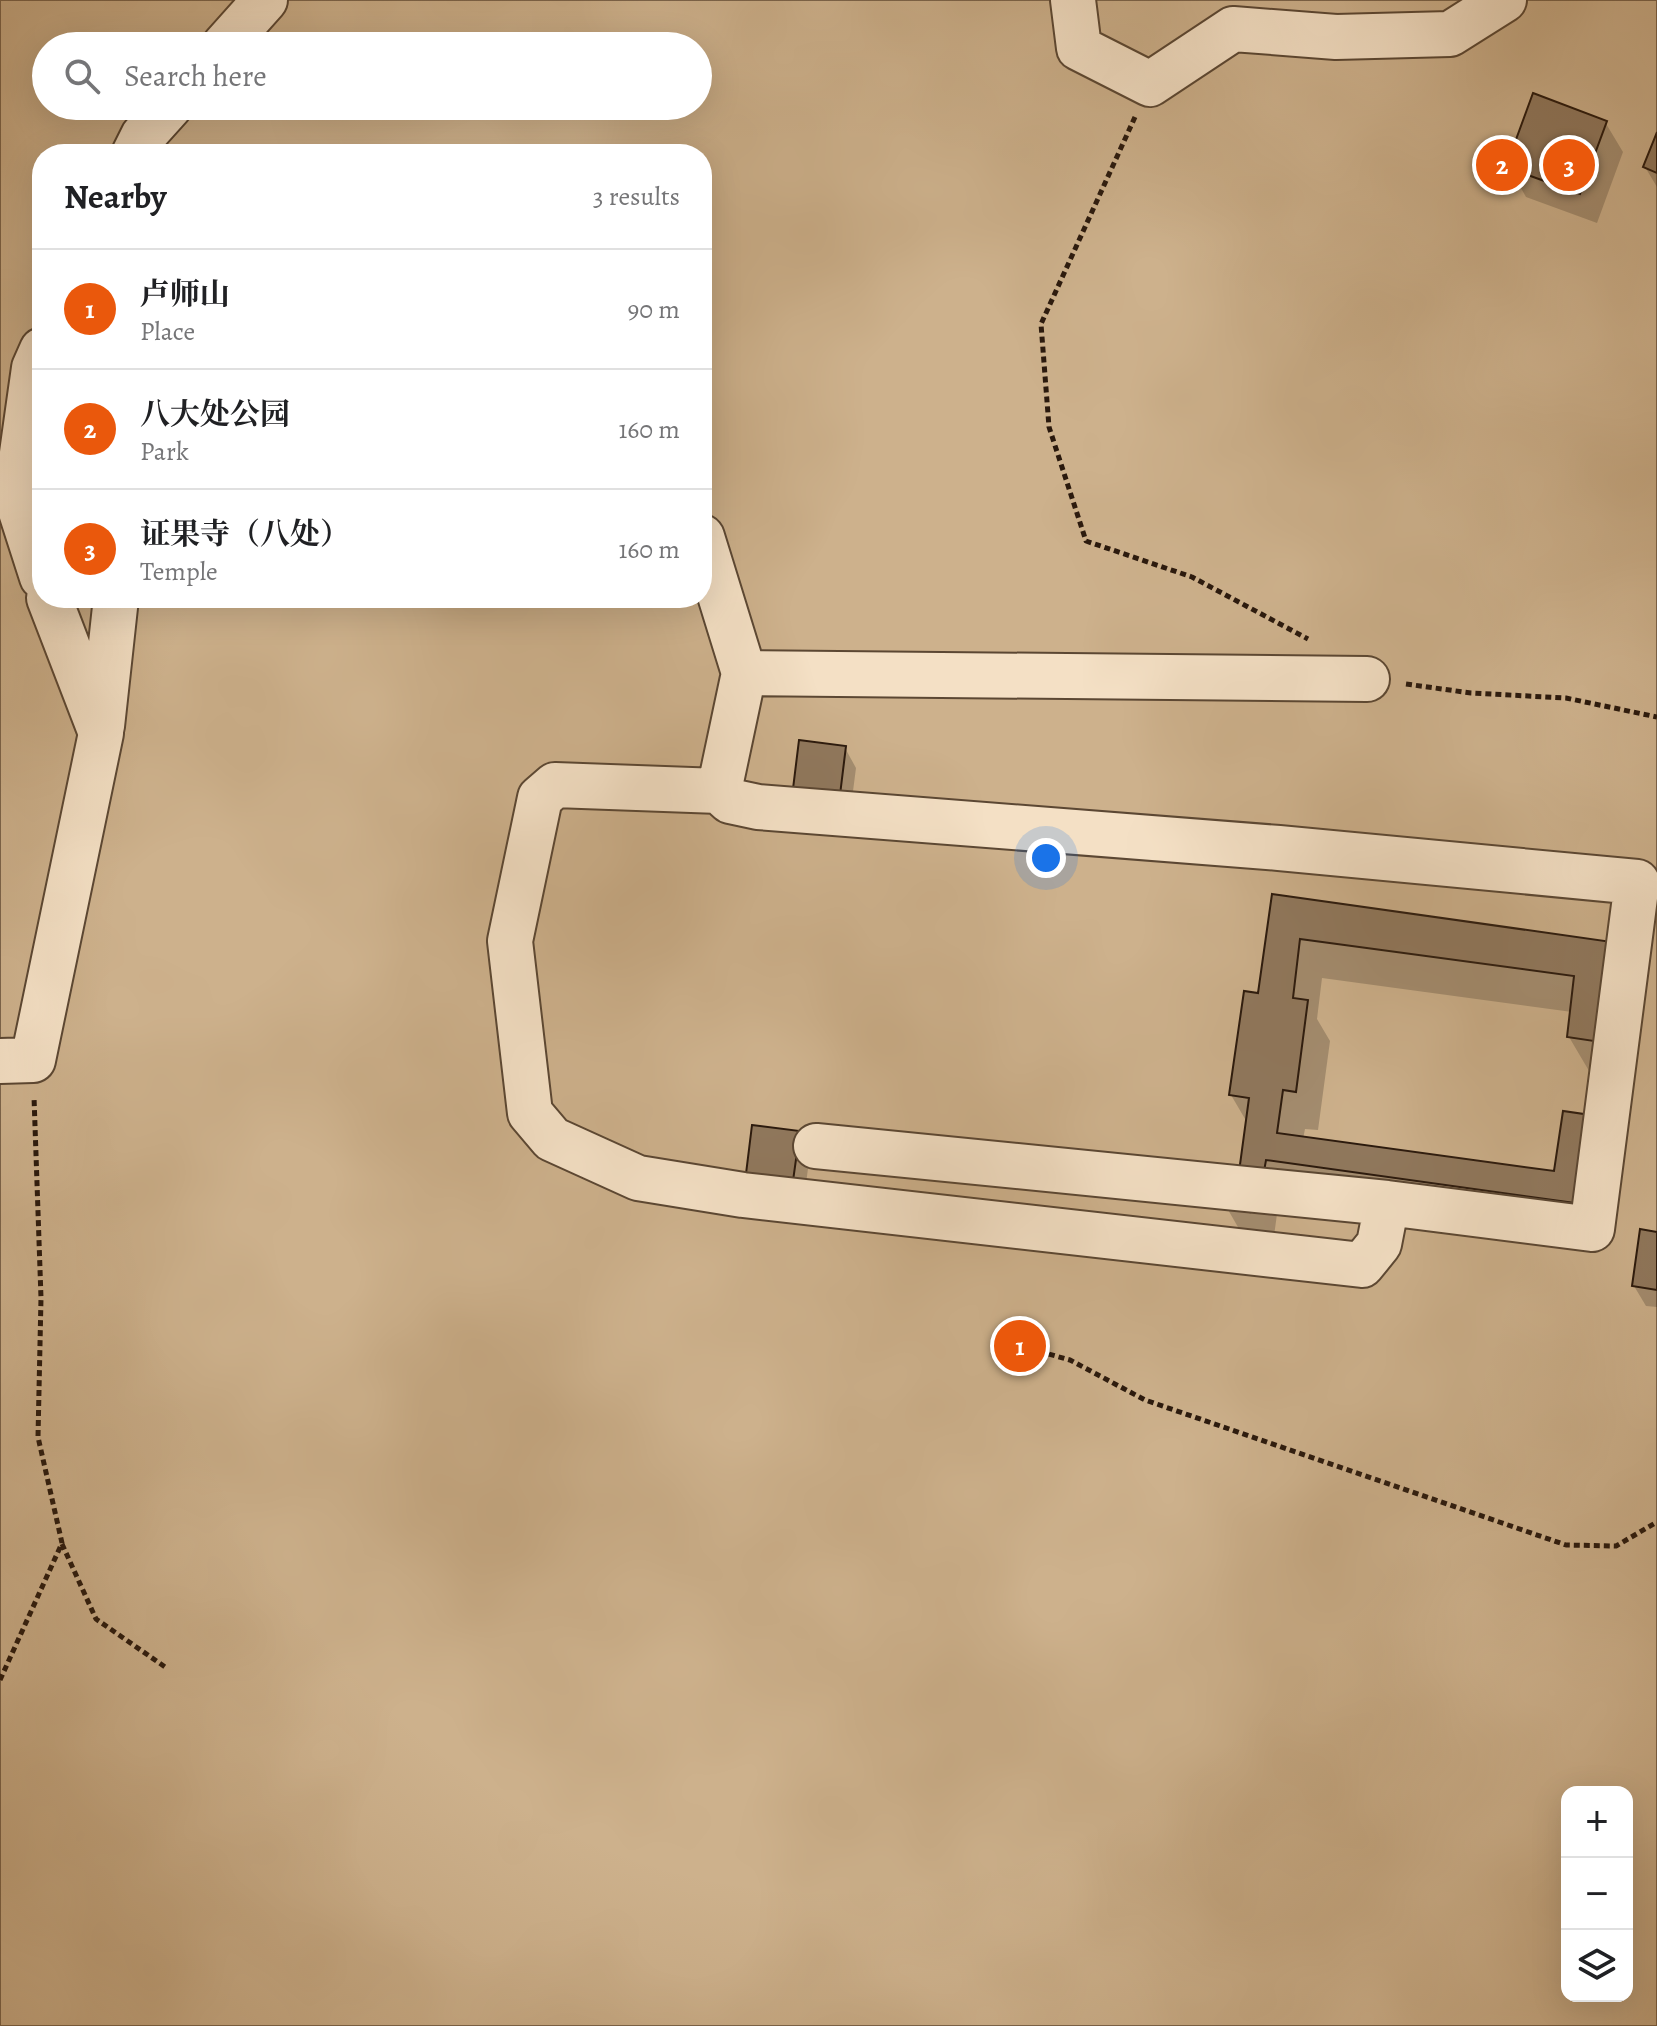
<!DOCTYPE html>
<meta charset="utf-8">
<style>
:root{--surface:#fff;--page:#f6f6f6;--text:#202124;--muted:#757577;--line:#e0e0e0;--accent:#ea580c}
body{margin:0;font-family:Alegreya,"Noto Serif SC",serif;background:var(--page);color:var(--text)}
.controls{position:absolute;right:24px;bottom:24px;display:grid;overflow:hidden;border-radius:16px;box-shadow:0 8px 32px #0002}
.controls button{width:72px;height:72px;display:grid;place-items:center;padding:0;border:0;border-bottom:2px solid var(--line);background:var(--surface);color:var(--text);font:40px sans-serif}
.you{position:absolute;left:1046px;top:858px;width:28px;height:28px;margin:-20px;border:6px solid #fff;border-radius:50%;background:#1a73e8;box-shadow:0 0 0 12px #1a73e833}
.badge{display:grid;place-items:center;width:52px;height:52px;border-radius:50%;background:var(--accent);color:#fff;font-size:26px;font-weight:700}
.pin{position:absolute;translate:-50% -50%;border:4px solid #fff;box-shadow:0 2px 8px #0006}
.list{margin:0;padding:0;list-style:none}
h2{display:flex;justify-content:space-between;align-items:center;height:104px;margin:0;padding:0 32px;font-size:34px}
h2 small{font-size:26px;font-weight:400;color:var(--muted)}
.list li{display:grid;grid-template-columns:52px 1fr auto;gap:24px;align-items:center;box-sizing:border-box;height:120px;padding:0 32px;border-top:2px solid var(--line)}
.list b{display:block;font-size:30px;white-space:nowrap}
.list p{margin:0;font-size:26px;white-space:nowrap;color:var(--muted)}
.list em{font-size:26px;font-style:normal;color:var(--muted)}
.icon{flex:none;width:44px;height:44px;fill:none;stroke:currentColor;stroke-width:2;stroke-linecap:round;stroke-linejoin:round}
.map{position:relative;flex:none;width:1657px;height:2026px;overflow:hidden}
.search{position:absolute;background:var(--surface);box-shadow:0 8px 32px #0002;left:32px;top:32px;width:680px;height:88px;display:flex;align-items:center;gap:20px;box-sizing:border-box;padding:0 28px;border-radius:44px;color:var(--muted);font-size:30px}
.panel{position:absolute;background:var(--surface);box-shadow:0 8px 32px #0002;left:32px;top:144px;width:680px;height:464px;border-radius:32px}
.map>svg:first-child{display:block}
.green{fill:#cdb18c;stroke:#7c654c;stroke-width:2;fill-rule:evenodd}
.shadow{fill:#0003;fill-rule:evenodd}
.building{fill:#90785d;stroke:#2a190d;stroke-width:2;fill-rule:evenodd}
.lines{fill:none;stroke-linecap:round;stroke-linejoin:round}
.minor-casing{stroke:#5b4733;stroke-width:48}
.path{stroke:#2a190d;stroke-width:5;stroke-dasharray:6 4;stroke-linecap:butt}
.minor{stroke:#f4e0c5;stroke-width:44}
</style>
<div class="map">
<svg width="1657" height="2026" viewBox="0 0 1657 2026">
<rect width="100%" height="100%" fill="#eed0a6"/>
<filter id="stains"><feTurbulence type="fractalNoise" baseFrequency=".0025" numOctaves="4"/><feColorMatrix values="0 0 0 0 .2 0 0 0 0 .09 0 0 0 0 .02 0 0 0 .5 -.17"/></filter>
<radialGradient id="worn" r=".72"><stop offset=".6" stop-color="#630" stop-opacity="0"/><stop offset="1" stop-color="#630" stop-opacity=".3"/></radialGradient>
<path class="green" d="M0,0H1657V2026H0ZM46,46H698V106H46ZM42,154H702V598H42ZM1567,1792H1627V1996H1567Z"/>
<path class="shadow" d="M1605,122L1623,152L1597,223L1526,197L1509,167Z
M1657,137V187L1645,167Z
M845,748L856,768L849,822L805,816Z
M1274,897L1641,985L1604,1243L1288,1198L1285,1215L1277,1214L1272,1251L1250,1248L1227,1208L1241,1174L1248,1124L1231,1095L1260,995ZM1322,978L1572,1012L1569,1037L1592,1076V1117L1556,1173L1303,1139L1305,1129L1318,1130L1330,1041L1317,1019Z
M798,1133L810,1153L803,1207L759,1201Z
M1657,1234V1307L1646,1306L1634,1286Z"/>
<path class="building" d="M1533,93L1607,121L1580,194L1506,167Z
M1657,132V173L1643,167Z
M799,740L846,746L839,803L792,797Z
M1272,894L1619,943L1582,1204L1266,1160L1263,1177L1255,1175L1250,1212L1225,1208L1239,1172L1249,1098L1229,1095L1244,991L1258,993ZM1300,939L1574,976L1567,1037L1601,1042L1591,1115L1563,1111L1554,1171L1277,1133L1283,1090L1296,1092L1308,1000L1293,998Z
M752,1125L800,1131L792,1188L745,1182Z
M1640,1229L1657,1232V1290L1632,1286Z"/>
<g class="lines">
<defs>
<path id="minor" d="M1073,0L1079,48L1150,84L1233,29L1336,37L1450,34L1504,0
M224,46L265,0
M134,154L143,136L170,106
M42,350L34,368L16,496L42,577
M702,537L744,673L1367,679
M744,673L719,791L555,785L540,798L510,941L530,1113L552,1139L638,1178L743,1195L1362,1265L1379,1244L1387,1203
M102,726L116,598
M719,791L730,801L758,807L1279,848L1637,882L1592,1229L1387,1203L816,1146
M0,1061L33,1060L101,733L49,598"/>
</defs>
<use href="#minor" class="minor-casing"/>
<path class="path" d="M1135,117L1041,324L1049,427L1086,541L1192,577L1308,639
M1406,684L1471,693L1566,698L1657,717
M1020,1346L1070,1360L1145,1400L1566,1545L1616,1546L1657,1522
M62,1544L96,1619L168,1669
M0,1680L62,1543L38,1437L41,1298L34,1097"/>
<use href="#minor" class="minor"/>
</g>
<rect width="100%" height="100%" filter="url(#stains)"/>
<rect width="100%" height="100%" fill="url(#worn)"/>
</svg>
<div class="controls">
<button>+</button>
<button>−</button>
<button><svg class="icon" aria-label="layers" viewBox="0 0 24 24"><path d="M12 4l9 5-9 5-9-5zM3 14l9 5 9-5"/></svg></button>
</div>
<div class="you"></div>
<div class="pin badge" style="left:1020px;top:1346px">1</div>
<div class="pin badge" style="left:1502px;top:165px">2</div>
<div class="pin badge" style="left:1569px;top:165px">3</div>
<div class="search"><svg class="icon" aria-label="search" viewBox="0 0 24 24"><circle cx="10" cy="10" r="6"/><path d="M15 15l6 6"/></svg>Search here</div>
<section class="panel">
<h2>Nearby<small>3 results</small></h2>
<ul class="list">
<li><span class="badge">1</span><div><b>卢师山</b><p>Place</p></div><em>90 m</em></li>
<li><span class="badge">2</span><div><b>八大处公园</b><p>Park</p></div><em>160 m</em></li>
<li><span class="badge">3</span><div><b>证果寺（八处）</b><p>Temple</p></div><em>160 m</em></li>
</ul>
</section>
</div>
